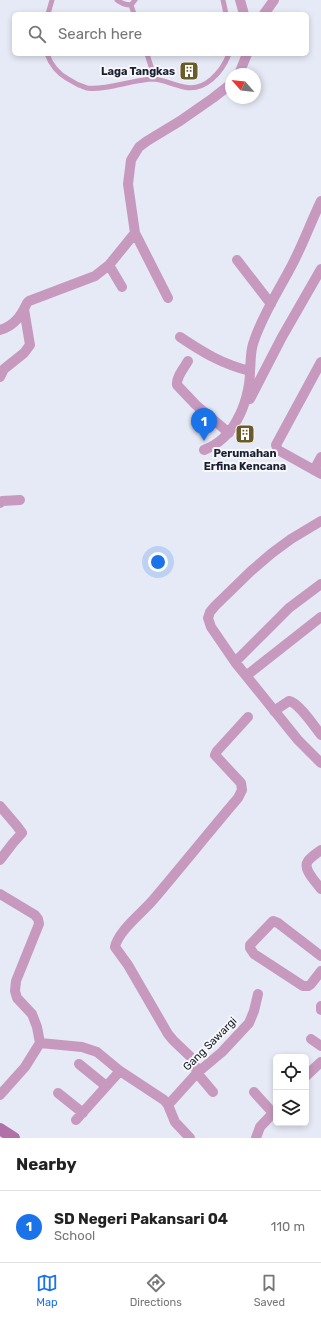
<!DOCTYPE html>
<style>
:root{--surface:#fff;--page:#f6f6f6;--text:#222;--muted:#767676;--line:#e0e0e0;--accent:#1a73e8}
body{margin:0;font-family:Rubik,sans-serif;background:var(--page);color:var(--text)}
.controls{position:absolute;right:12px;bottom:12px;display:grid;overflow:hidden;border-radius:6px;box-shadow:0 2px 6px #0003}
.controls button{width:36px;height:36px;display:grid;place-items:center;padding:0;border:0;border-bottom:1px solid var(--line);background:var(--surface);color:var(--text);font:20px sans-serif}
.compass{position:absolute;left:225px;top:68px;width:36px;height:36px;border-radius:50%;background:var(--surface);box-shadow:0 2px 6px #0003;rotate:297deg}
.you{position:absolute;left:158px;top:562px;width:14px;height:14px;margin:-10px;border:3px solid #fff;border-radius:50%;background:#1a73e8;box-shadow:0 0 0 6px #1a73e833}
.badge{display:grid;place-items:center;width:26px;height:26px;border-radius:50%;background:var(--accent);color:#fff;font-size:13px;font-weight:700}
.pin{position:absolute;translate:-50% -33px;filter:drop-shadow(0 1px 2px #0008)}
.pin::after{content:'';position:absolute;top:21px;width:14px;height:12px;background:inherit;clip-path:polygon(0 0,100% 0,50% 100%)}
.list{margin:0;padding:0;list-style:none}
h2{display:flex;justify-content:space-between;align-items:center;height:52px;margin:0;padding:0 16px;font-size:17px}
h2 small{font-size:13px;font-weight:400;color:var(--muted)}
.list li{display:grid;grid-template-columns:26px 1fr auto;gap:12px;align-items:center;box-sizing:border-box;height:72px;padding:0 16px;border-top:1px solid var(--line)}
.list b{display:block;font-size:15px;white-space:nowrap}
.list p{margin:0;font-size:13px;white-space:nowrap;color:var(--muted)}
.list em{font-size:13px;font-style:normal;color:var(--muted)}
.icon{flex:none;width:22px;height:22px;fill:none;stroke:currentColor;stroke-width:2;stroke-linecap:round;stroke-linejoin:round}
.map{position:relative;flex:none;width:321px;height:1138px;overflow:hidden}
.search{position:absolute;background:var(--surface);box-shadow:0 2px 6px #0003;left:12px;right:12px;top:12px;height:44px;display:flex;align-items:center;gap:10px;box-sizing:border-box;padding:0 14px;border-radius:6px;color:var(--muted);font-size:15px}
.sheet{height:124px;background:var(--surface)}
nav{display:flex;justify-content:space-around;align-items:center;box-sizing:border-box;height:56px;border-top:1px solid var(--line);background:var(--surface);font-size:11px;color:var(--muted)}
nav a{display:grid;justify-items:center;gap:2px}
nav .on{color:var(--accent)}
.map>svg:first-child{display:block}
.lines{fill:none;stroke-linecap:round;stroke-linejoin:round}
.lane{stroke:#c799bf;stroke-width:5}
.street{stroke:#c799bf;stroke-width:10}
.secondary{stroke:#b270a8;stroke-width:12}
.labels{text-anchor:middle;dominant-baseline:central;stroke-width:4;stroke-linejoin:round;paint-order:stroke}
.poi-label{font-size:11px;font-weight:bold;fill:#191f35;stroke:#f7f7f7;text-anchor:end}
.street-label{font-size:11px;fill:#191f35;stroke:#f7f7f7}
</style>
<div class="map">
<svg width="321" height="1138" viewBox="0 0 321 1138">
<rect width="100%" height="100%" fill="#e6eaf6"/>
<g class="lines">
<path class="lane" d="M117,0C122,4 126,5 131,5L135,0
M223,0L226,14
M131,5L134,14
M48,14L52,0
M47,54C51,65 57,73 68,79C74,83 80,86 87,88C105,91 134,79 154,79C164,80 174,85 184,87C205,92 222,72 229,54
M147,54L155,79"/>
<path class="street" d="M240,0L244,14
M264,14L274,0
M239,74L247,54
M237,260L271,304
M109,265L122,287
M168,298L135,233L128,184L131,160L139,147L147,141L180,121L213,98L231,84
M0,330C14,326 21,316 27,303L29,301L95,276L109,265L135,233
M180,337C204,353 222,364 250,371
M188,361C184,368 176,377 177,385L196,405L229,433
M321,362L276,445L278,450L321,474
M0,377L4,369L24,353L30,345L24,309
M250,399L282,337L321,269
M204,450C219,444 229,435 237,420C245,406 250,387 250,371C251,360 250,351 254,341C263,314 279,290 292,265C303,244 311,222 321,201
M314,470L321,457
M0,503L2,501L20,500
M321,521L291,539L272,553L251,571L215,606L210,612L208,618L211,627L235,662L298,740L321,763
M235,662L289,608L321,584
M246,676L321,617
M274,711L289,701C299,703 314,726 321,735
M0,806L17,826L22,833L13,843L0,860
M321,850C317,853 311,857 308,861C302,869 316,882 321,889
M0,894L35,915L38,919L39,924L16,981L15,991L17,998L32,1014L37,1027L40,1043L25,1067L0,1095
M321,956L278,923L273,921L250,945V948L254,954L303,986H308L311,984L321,971
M321,1006V1010
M311,1039L321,1046
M40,1043L82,1047L97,1052L120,1071L164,1100L168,1105L175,1122L190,1138
M79,1064L106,1086
M306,1076L321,1062
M213,1092L197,1073L193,1059L173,1040L168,1034L128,965L115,947C118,931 143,912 153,900C182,866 209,832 238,798L242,790L241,783L215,755L217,751L248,717
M254,1092L273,1113
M58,1093L83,1113
M168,1105L197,1073L222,1052L249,1023L254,1011L258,994
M76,1120L120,1071
M256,1138L260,1127L276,1110"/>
<path class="secondary" d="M0,1129L14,1138"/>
</g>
<defs>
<symbol id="building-square" viewBox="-11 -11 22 22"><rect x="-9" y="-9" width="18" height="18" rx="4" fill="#6b5b29" stroke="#f7f7f7"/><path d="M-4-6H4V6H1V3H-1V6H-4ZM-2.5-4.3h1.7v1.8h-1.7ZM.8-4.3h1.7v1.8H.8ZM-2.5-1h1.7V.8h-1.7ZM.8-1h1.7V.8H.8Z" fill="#fff"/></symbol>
</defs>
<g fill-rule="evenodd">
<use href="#building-square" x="178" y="60" width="22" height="22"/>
<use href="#building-square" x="234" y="423" width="22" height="22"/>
</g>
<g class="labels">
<g class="poi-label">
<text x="175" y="71">Laga Tangkas</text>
<text x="245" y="453" text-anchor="middle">Perumahan<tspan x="245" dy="13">Erfina Kencana</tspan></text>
</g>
<g class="street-label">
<text transform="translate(210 1044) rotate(-45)">Gang Sawargi</text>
</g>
</g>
</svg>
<div class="controls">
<button><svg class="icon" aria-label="locate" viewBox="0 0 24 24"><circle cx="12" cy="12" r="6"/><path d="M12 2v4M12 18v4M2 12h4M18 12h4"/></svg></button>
<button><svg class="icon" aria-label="layers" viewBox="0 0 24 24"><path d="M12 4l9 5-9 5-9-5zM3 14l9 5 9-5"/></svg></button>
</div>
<svg class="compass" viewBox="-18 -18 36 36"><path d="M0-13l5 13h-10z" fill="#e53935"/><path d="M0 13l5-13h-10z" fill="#767676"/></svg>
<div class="you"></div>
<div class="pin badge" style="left:204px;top:441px">1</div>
<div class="search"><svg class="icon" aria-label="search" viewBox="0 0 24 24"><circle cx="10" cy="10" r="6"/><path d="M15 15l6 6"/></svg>Search here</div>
</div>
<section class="sheet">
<h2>Nearby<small></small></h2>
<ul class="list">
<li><span class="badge">1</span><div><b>SD Negeri Pakansari 04</b><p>School</p></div><em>110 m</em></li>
</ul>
</section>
<nav>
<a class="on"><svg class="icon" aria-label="map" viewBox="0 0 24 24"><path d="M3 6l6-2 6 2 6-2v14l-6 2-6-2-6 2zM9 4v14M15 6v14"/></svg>Map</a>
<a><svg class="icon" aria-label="directions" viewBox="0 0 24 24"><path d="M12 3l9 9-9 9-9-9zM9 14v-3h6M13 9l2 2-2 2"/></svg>Directions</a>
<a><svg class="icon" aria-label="saved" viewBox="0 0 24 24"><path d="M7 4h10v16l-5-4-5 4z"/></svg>Saved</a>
</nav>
